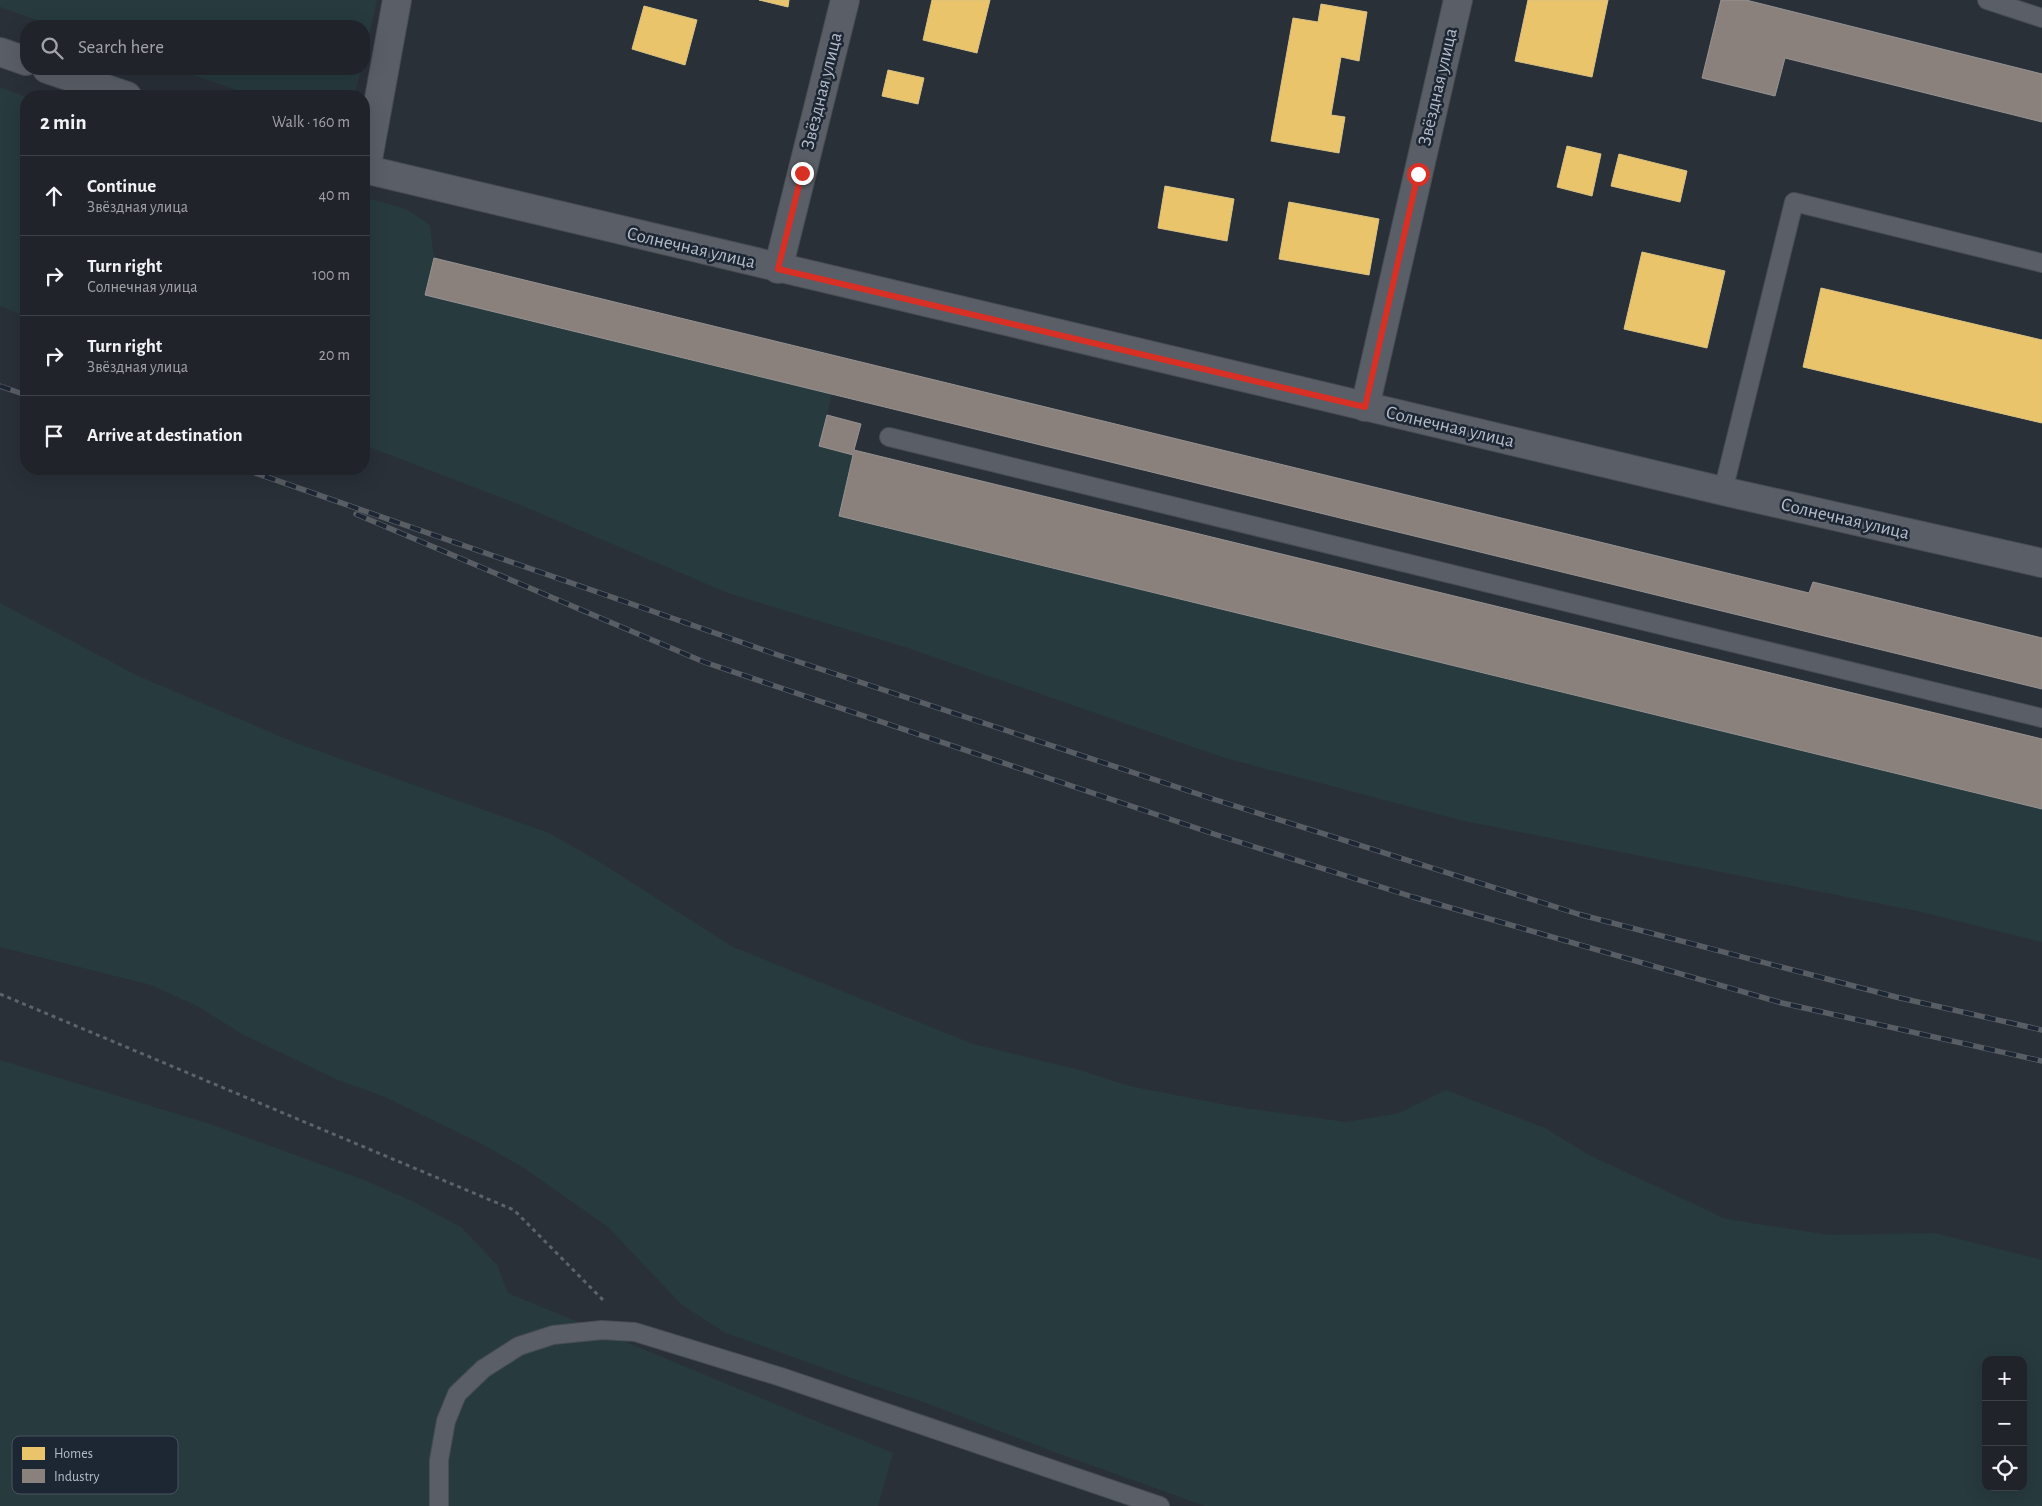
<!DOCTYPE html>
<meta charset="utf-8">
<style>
:root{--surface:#20242a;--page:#282c32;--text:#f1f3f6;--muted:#a2a4a8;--line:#3d4147}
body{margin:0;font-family:"Alegreya Sans",sans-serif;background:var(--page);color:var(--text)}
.controls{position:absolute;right:15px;bottom:15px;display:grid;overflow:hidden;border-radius:10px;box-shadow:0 5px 20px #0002}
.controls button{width:45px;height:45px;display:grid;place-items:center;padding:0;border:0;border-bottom:1px solid var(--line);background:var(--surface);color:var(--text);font:25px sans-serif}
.stop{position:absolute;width:15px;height:15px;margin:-11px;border:4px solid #d93025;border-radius:50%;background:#fff}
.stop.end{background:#d93025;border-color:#fff;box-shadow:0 1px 5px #0008}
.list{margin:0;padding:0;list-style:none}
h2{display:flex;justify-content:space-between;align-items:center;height:65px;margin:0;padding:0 20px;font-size:21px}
h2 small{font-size:16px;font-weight:400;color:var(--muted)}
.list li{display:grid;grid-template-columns:32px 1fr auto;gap:15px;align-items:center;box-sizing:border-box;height:80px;padding:0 20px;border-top:1px solid var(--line)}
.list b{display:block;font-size:19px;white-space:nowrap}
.list p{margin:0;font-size:16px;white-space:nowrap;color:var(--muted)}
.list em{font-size:16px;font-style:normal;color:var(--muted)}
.icon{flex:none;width:28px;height:28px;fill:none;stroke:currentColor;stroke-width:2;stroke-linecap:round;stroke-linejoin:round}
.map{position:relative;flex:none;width:2042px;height:1506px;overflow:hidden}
.search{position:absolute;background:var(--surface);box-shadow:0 5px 20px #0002;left:20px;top:20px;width:350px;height:55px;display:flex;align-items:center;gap:12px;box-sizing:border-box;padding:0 18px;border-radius:20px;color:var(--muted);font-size:19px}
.panel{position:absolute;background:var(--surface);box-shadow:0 5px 20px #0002;left:20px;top:90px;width:350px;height:385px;border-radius:20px}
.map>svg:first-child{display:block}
.green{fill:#273a3e;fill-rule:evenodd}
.homes{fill:#e9c46a;stroke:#d9c286}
.industry{fill:#8a817c;stroke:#979393}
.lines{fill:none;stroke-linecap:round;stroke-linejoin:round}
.service-casing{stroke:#484c53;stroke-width:20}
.minor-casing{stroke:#484c53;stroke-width:30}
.tertiary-casing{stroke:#484c53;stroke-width:30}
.path{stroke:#5d636a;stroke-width:3;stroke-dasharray:4 4;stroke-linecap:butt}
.service{stroke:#5a5e66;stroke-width:18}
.minor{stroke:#5a5e66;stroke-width:28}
.tertiary{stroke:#5a5e66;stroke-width:28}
.rail-casing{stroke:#595d64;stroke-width:5.5}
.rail{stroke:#1d2633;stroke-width:4;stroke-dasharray:11;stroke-linecap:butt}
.route{stroke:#d93025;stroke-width:6}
.labels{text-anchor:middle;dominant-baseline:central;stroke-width:5;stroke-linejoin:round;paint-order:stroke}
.street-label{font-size:19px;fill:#b4bcc9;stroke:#1d2633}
.key{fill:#1d2633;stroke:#4a5360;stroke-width:1}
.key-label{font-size:14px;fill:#b4bcc9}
</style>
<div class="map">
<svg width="2042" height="1506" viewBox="0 0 2042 1506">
<rect width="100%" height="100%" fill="#2a3038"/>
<path class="green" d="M0,0H377L364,58V26H54L0,7Z
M176,69H361L356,89L350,96H254Z
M0,87L26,97V316L0,306Z
M364,197L406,209L430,225L434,258L832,394L819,446L853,455L839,516L2042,809V942L1917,911L1460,820L1225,758L908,648L728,593L518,504L364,445Z
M0,603L138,676L296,743L549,833L598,861L733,947L973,1044L1076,1069L1129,1086L1237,1107L1346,1122L1399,1113L1446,1090L1545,1128L1589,1155L1726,1219L1829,1235L1934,1233L2042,1260V1506H1205L1060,1454L918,1400L868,1384L724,1332L682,1305L608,1227L524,1168L480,1143L385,1097L338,1080L242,1034L197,1006L151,985L0,947ZM1986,1360H2023V1487H1986Z
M0,1060L210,1124L364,1180L412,1201L461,1227L497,1265L508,1293L893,1453L878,1506H0Z"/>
<path class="homes" d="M759,0H789L788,7Z
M932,0H990L977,53L923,40Z
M1528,0H1608L1592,77L1515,61Z
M1321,4L1367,12L1359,61L1341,57L1331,115L1345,117L1339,153L1271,141L1293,18L1318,22Z
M644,6L697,20L685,65L632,49Z
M888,70L924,78L918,104L882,96Z
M1567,146L1601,154L1592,196L1557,187Z
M1619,154L1687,171L1680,202L1611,186Z
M1165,186L1234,199L1227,241L1158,228Z
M1289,202L1379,219L1369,275L1279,259Z
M1642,252L1725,271L1707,348L1624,329Z
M1821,288L2042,340V423L1803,367Z"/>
<path class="industry" d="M1721,0H1746L2042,74V122L1785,58L1775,96L1702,78Z
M434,258L1809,593L1813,582L2042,638V689L425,295Z
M827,415L861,424L854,450L2042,739V809L839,516L853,455L819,446Z"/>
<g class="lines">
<defs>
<path id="service" d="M1987,0L2042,18
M889,437L2042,718
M1723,491L1794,202L2042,263
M439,1506V1460L446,1421L457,1394L483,1369L519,1346L553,1335L602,1330L635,1332L781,1377L1160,1506"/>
<path id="minor" d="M366,170L397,0
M778,269L845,0
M1365,407L1458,0"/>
<path id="tertiary" d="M0,52L26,61
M47,69L127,96
M364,169L1723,491L2042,563"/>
</defs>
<use href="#service" class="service-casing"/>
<use href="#minor" class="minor-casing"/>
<use href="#tertiary" class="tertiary-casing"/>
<path class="path" d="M0,994L514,1210L603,1300"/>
<use href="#service" class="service"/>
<use href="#minor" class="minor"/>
<use href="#tertiary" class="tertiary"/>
<defs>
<path id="rail" d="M0,386L26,395
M244,469L778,655L1213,799L1578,914L1896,997L2042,1030
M356,514L704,662L1217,835L1413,897L1782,1003L2042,1061"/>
</defs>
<use href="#rail" class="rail-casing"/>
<use href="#rail" class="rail"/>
</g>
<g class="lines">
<path class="route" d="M802,173L778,269L1365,407L1418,174"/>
</g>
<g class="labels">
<g class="street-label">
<text transform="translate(1438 87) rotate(-77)">Звёздная улица</text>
<text transform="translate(822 91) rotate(-76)">Звёздная улица</text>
<text transform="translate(691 248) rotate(13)">Солнечная улица</text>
<text transform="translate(1450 427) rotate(13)">Солнечная улица</text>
<text transform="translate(1845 519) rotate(13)">Солнечная улица</text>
</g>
</g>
<rect x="12" y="1436" width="166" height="58" rx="8" class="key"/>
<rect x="22" y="1447" width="23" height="13" fill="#e9c46a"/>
<rect x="22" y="1469" width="23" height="14" fill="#8a817c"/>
<g class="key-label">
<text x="54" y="1458">Homes</text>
<text x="54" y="1481">Industry</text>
</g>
</svg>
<div class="controls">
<button>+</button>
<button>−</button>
<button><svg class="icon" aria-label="locate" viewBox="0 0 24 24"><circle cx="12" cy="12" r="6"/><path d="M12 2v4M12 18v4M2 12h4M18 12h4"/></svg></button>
</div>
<div class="stop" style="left:1418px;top:174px"></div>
<div class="stop end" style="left:802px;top:173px"></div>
<div class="search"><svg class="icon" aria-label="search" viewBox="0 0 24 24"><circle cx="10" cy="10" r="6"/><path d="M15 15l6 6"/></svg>Search here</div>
<section class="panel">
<h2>2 min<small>Walk · 160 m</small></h2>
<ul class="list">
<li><svg class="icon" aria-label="ahead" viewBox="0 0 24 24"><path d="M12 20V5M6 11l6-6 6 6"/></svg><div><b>Continue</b><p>Звёздная улица</p></div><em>40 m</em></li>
<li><svg class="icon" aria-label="right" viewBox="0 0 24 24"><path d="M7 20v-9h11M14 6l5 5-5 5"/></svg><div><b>Turn right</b><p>Солнечная улица</p></div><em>100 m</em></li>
<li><svg class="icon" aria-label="right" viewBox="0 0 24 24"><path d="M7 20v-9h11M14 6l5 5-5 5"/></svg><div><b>Turn right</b><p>Звёздная улица</p></div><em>20 m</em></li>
<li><svg class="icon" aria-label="arrive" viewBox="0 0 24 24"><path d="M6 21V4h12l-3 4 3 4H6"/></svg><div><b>Arrive at destination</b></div></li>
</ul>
</section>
</div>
